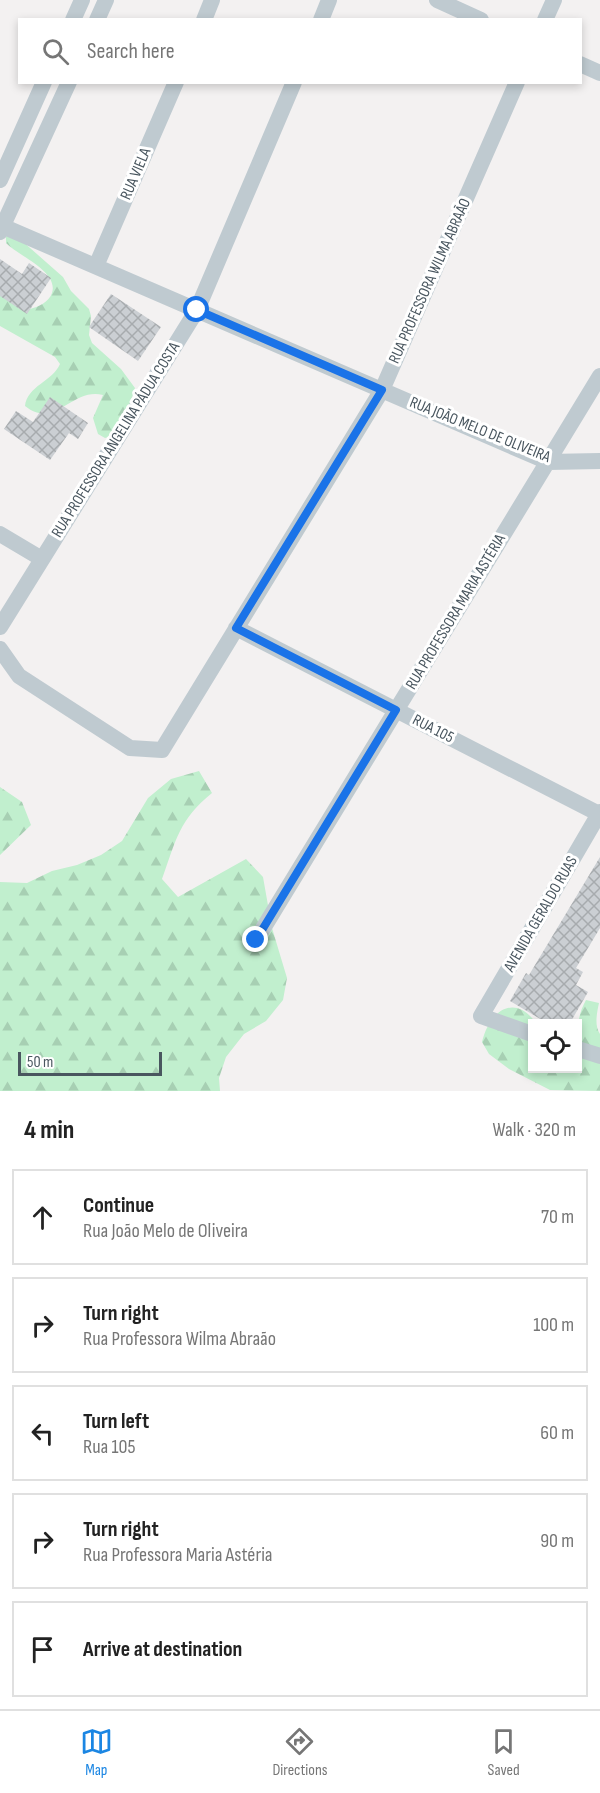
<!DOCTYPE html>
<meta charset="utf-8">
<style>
:root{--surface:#fff;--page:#f6f6f6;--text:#222;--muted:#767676;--line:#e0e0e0;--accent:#1b86e3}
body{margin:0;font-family:"Sofia Sans Condensed",sans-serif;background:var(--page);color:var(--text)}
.controls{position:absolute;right:18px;bottom:18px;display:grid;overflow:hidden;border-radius:0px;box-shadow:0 3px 9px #0003}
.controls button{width:54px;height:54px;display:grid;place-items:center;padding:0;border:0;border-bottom:2px solid var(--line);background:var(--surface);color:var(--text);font:30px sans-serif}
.scale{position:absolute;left:18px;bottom:15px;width:144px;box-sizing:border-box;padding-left:6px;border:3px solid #49565f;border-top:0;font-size:16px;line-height:21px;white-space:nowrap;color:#49565f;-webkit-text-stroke:4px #fff;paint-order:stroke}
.stop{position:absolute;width:18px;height:18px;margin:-14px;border:4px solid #1a73e8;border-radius:50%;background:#fff}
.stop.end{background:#1a73e8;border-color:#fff;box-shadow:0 2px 6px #0008}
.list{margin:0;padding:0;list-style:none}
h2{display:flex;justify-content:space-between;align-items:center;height:78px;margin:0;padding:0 24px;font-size:26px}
h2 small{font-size:20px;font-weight:400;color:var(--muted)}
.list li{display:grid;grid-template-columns:39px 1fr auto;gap:18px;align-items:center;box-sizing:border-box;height:96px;margin:0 12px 12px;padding:0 12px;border:2px solid var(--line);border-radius:0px}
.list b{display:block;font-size:22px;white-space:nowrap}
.list p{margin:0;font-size:20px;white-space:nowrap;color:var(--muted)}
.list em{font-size:20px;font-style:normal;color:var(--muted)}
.icon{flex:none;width:33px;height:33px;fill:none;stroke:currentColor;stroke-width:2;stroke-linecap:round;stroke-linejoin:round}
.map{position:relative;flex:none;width:600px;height:1091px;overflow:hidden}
.search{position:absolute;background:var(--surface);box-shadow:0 3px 9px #0003;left:18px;right:18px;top:18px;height:66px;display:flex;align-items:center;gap:15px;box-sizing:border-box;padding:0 21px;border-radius:0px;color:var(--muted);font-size:22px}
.sheet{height:618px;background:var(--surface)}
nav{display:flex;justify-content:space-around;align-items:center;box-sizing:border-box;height:84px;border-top:2px solid var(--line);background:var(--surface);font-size:16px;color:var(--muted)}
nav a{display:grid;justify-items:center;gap:3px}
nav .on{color:var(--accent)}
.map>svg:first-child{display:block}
.forest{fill:url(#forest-firs)}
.building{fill:url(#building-cross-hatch)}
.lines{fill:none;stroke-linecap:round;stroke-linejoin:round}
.street{stroke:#bfcad0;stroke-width:16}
.route{stroke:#1a73e8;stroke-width:8}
.labels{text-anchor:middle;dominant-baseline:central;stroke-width:6;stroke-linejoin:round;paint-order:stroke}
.street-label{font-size:16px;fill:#49565f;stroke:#fff}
</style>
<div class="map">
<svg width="600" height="1091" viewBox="0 0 600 1091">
<defs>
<pattern id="forest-firs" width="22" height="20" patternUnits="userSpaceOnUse" patternTransform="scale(1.5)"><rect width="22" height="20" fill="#c1efce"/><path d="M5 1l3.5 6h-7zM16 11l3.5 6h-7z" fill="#a7cfb3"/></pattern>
<pattern id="building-cross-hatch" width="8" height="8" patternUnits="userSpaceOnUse" patternTransform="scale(1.5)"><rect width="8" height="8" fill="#cbcfd3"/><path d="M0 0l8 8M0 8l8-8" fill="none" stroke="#a7abae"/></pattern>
</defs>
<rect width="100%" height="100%" fill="#f3f1f1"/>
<path class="forest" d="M6,236L21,240L63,277L71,291L89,309L91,316L89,335L92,343L121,369L135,388L129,407L112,436L105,438L98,434L93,418L103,395C72,387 55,430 25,406C27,386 53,381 60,364L55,357L0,326V292L30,309C38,307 49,302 52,293C59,271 18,256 6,243Z
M199,771L212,793C179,820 176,840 162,879L178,897L246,859L263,877L272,928L287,978L283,1000L266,1021L244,1034L226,1057L219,1078L220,1091H0V882L27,883L52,871L77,865L101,855L122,841L148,798L171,779Z
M0,787L22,802L31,825L0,855Z
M586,1000L599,1003C597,1013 594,1025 600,1034V1091L550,1090L509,1069L489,1054L482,1042C489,1012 514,992 536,1023H532V1068H578C577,1045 574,1021 586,1000Z"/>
<path class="building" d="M0,259L22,274L29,263L51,278L27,314L0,296Z
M111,294L161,327L138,361L89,327Z
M50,397L88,423L78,439L69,433L50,460L4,429L16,411L33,422Z
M600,857V928L576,968L583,972L576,985L588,992L570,1023H547L510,1001L526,973L529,975Z"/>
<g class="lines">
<path class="street" d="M437,0L481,20
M73,20L82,0
M97,20L106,0
M204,20L212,0
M321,20L329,0
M545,20L554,0
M580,64L600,73
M0,180L44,82
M0,225L548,462L600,461
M0,232L69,82
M96,266L176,82
M0,534L42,559
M0,627L197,310L294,82
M236,628L599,814
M0,649L19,676L130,748L162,750L382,390L517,82
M256,940L600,376
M532,1034L481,1016L600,812
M578,1049L600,1056"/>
</g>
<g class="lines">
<path class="route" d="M197,310L382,390L236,628L396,710L256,940"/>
</g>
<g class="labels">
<g class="street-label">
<text transform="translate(136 174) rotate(-67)">RUA VIELA</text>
<text transform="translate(430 281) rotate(-66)">RUA PROFESSORA WILMA ABRAÃO</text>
<text transform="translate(480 430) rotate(22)">RUA JOÃO MELO DE OLIVEIRA</text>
<text transform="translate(116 440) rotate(-58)">RUA PROFESSORA ANGELINA PÁDUA COSTA</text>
<text transform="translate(456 612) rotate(-59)">RUA PROFESSORA MARIA ASTÉRIA</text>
<text transform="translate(433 729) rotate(27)">RUA 105</text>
<text transform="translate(541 914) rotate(-60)">AVENIDA GERALDO RUAS</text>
</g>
</g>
</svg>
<div class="controls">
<button><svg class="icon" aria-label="locate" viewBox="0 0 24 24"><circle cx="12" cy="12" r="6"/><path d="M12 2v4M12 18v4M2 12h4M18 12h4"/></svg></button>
</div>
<div class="scale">50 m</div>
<div class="stop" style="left:197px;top:310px"></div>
<div class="stop end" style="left:256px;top:940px"></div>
<div class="search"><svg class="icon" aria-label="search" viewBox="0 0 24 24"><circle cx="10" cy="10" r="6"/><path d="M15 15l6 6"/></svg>Search here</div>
</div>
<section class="sheet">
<h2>4 min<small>Walk · 320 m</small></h2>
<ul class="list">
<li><svg class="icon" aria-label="ahead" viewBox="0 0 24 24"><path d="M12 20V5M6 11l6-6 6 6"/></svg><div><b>Continue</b><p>Rua João Melo de Oliveira</p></div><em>70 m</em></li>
<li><svg class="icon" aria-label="right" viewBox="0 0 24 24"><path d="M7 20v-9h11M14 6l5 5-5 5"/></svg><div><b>Turn right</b><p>Rua Professora Wilma Abraão</p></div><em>100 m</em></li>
<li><svg class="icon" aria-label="left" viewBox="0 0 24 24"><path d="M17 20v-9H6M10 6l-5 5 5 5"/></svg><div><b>Turn left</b><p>Rua 105</p></div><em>60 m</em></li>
<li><svg class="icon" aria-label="right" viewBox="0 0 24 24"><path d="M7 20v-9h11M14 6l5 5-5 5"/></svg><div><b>Turn right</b><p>Rua Professora Maria Astéria</p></div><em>90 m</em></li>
<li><svg class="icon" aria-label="arrive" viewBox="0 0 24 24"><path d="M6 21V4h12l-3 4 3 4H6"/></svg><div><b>Arrive at destination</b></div></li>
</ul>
</section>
<nav>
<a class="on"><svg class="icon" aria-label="map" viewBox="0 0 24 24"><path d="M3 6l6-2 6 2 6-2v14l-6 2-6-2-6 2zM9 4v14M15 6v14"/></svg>Map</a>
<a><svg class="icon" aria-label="directions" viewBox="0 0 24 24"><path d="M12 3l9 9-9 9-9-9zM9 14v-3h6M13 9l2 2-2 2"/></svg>Directions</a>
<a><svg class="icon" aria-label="saved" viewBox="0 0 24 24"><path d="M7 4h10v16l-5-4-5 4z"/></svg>Saved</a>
</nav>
